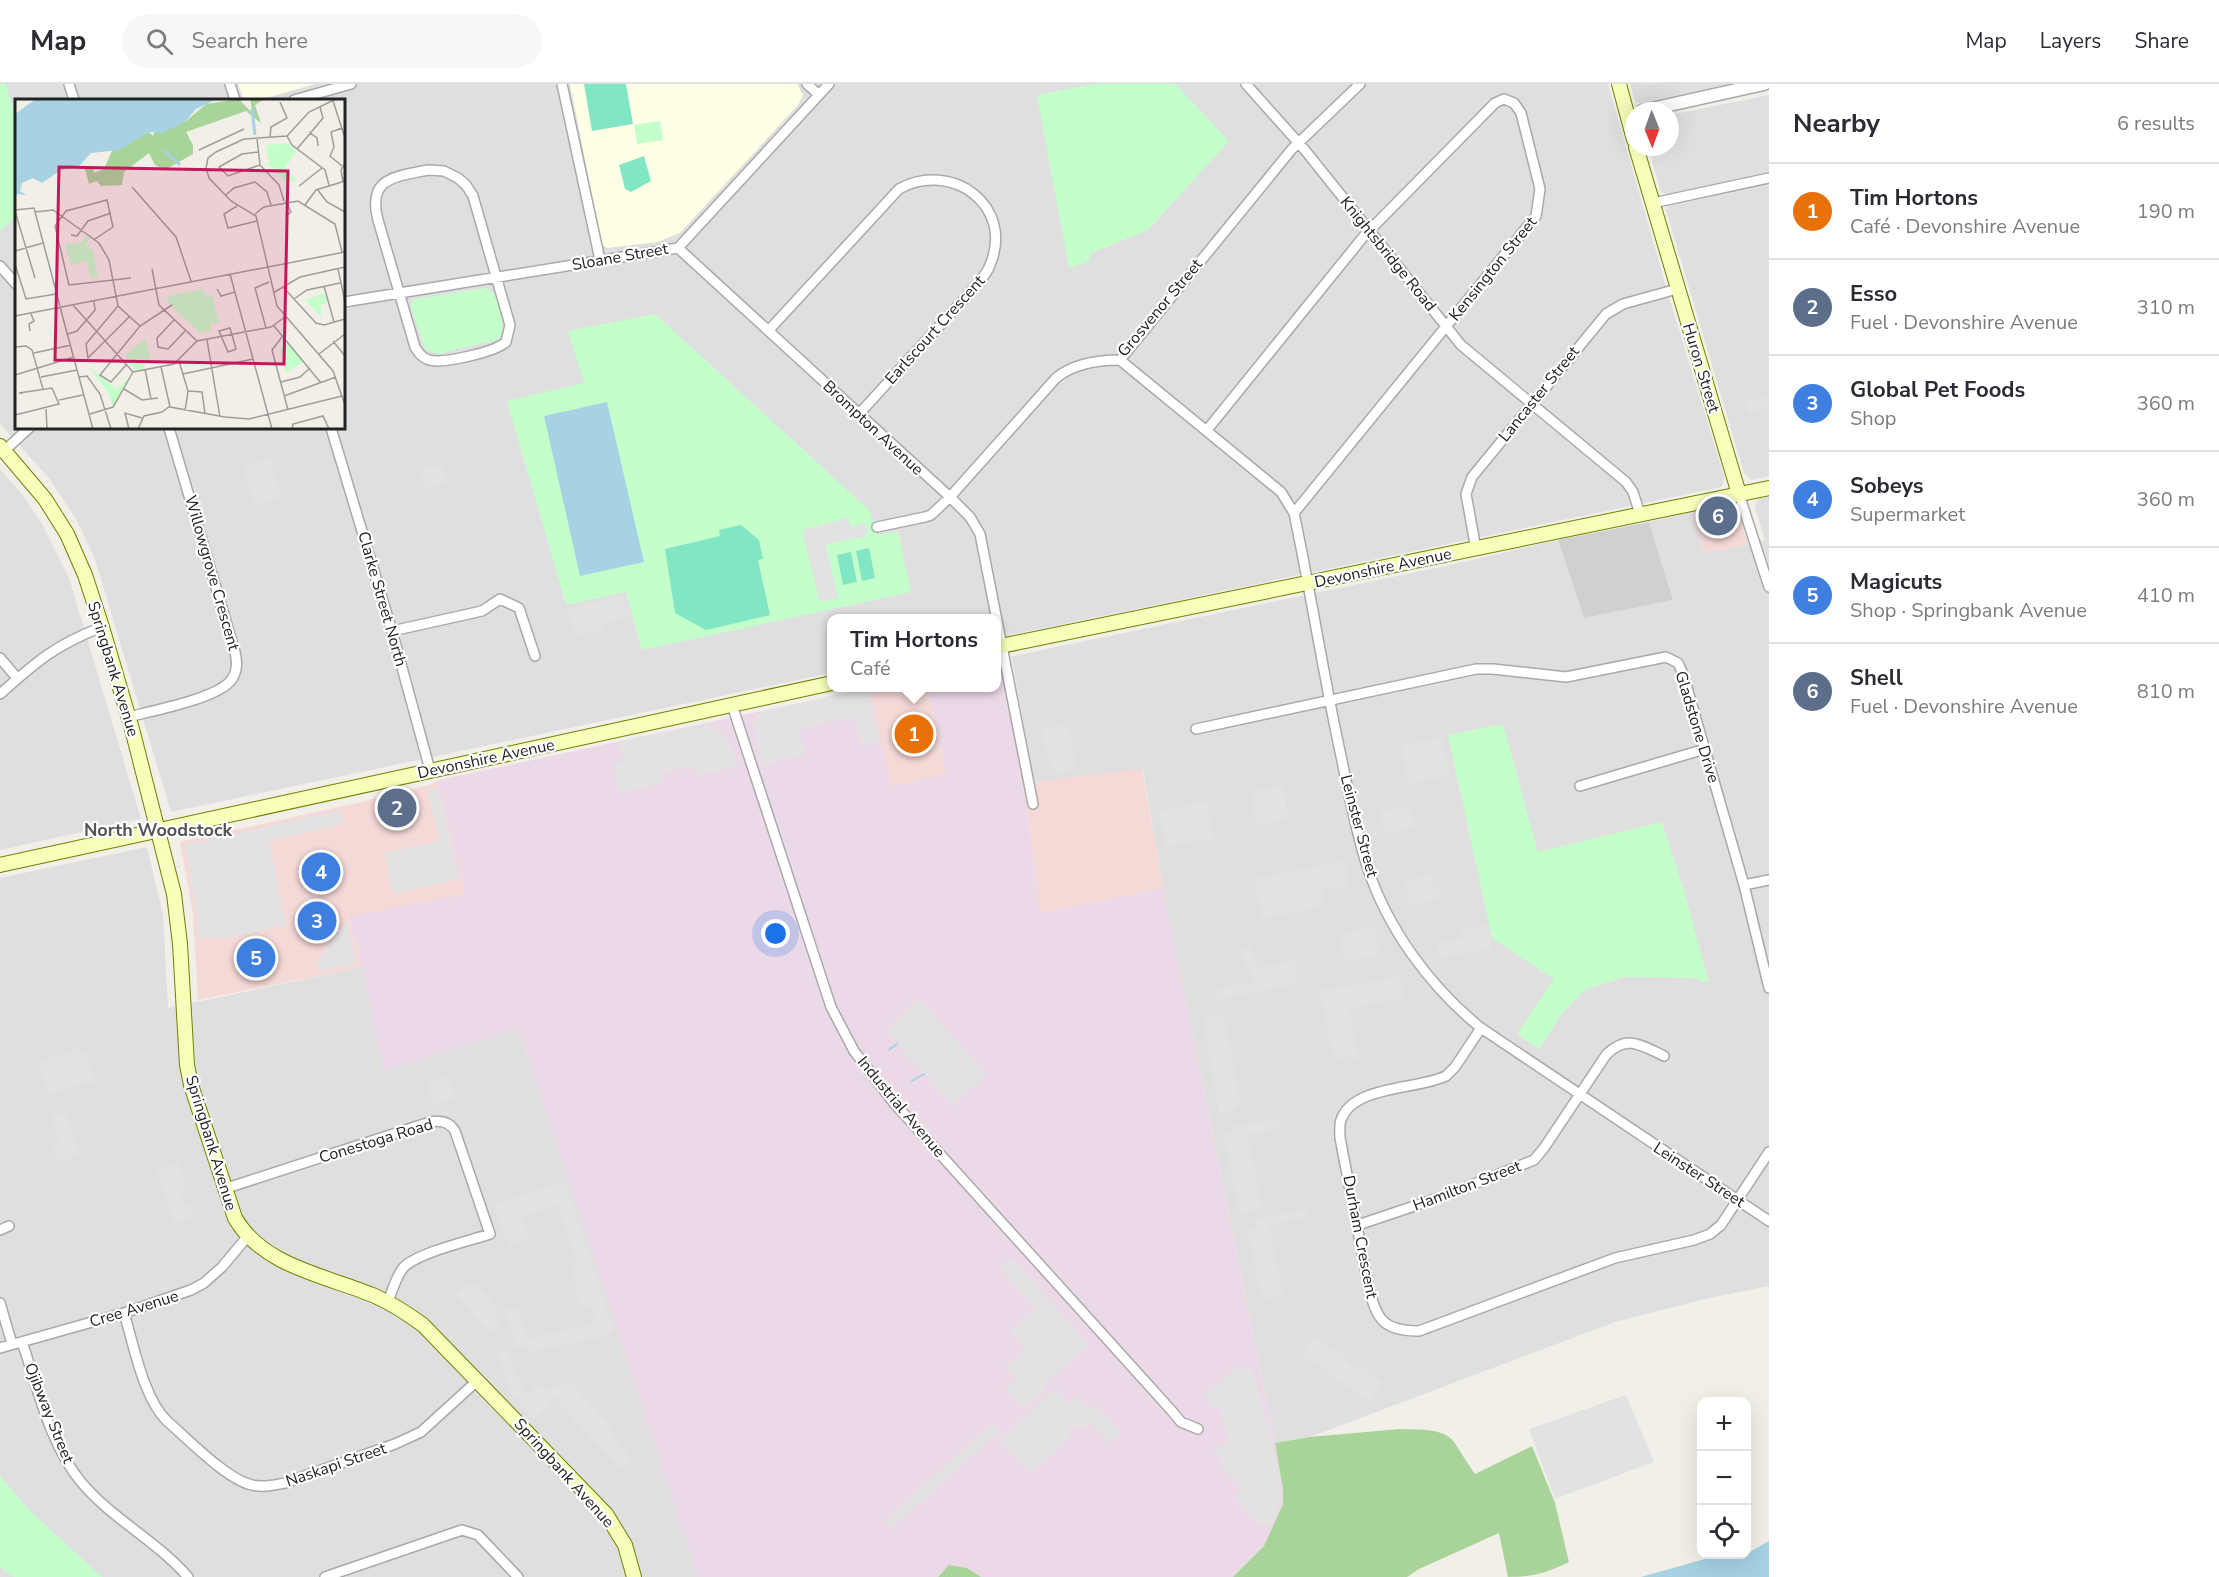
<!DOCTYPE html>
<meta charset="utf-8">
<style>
:root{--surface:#fff;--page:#f7f7f7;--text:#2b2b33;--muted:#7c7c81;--line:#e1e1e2;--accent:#0b8043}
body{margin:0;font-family:"Nunito Sans",sans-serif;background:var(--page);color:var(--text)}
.controls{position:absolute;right:18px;bottom:18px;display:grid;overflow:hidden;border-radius:12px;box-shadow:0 6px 24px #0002}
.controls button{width:54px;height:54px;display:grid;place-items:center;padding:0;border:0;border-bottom:2px solid var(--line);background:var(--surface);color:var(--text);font:30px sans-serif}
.compass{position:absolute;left:1625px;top:18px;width:54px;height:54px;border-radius:50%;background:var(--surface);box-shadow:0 6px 24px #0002;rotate:179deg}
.you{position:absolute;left:776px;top:850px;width:21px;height:21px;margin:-15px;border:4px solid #fff;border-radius:50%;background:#1a73e8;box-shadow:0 0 0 9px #1a73e833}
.badge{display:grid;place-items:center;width:39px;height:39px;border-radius:50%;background:var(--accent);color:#fff;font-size:20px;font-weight:700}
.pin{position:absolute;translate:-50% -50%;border:3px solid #fff;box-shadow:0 2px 6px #0006}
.popup{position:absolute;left:827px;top:530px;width:174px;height:78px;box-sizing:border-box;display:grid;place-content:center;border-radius:12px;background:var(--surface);filter:drop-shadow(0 2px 4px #0005);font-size:20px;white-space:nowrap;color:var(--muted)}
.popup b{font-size:22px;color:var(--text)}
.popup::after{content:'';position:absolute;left:50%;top:100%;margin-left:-12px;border:12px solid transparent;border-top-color:var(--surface)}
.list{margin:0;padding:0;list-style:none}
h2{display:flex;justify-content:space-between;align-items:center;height:78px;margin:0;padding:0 24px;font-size:26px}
h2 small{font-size:20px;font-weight:400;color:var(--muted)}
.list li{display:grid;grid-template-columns:39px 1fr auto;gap:18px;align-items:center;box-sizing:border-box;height:96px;padding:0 24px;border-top:2px solid var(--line)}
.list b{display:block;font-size:22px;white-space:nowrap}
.list p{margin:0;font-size:20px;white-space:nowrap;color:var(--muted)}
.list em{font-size:20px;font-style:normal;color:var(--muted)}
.icon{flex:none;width:33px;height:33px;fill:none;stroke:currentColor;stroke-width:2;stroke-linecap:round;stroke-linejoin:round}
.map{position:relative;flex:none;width:1769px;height:1493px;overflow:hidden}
header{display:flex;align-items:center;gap:36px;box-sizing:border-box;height:84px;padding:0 30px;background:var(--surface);border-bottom:2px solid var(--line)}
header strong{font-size:28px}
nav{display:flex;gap:33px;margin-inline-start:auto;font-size:21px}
.search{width:420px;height:54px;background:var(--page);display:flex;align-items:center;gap:15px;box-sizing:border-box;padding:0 21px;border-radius:33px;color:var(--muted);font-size:22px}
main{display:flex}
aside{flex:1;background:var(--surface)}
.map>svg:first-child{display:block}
.residential{fill:#e0dfdf;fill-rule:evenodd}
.commercial{fill:#f4d9d7}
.industrial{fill:#ecd9e7}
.education{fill:#feffe4}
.religious{fill:#d0d0d0}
.forest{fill:#a8d49a}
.park{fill:#c4fecb}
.pitch{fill:#81e6c4}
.parking{fill:#e2e2e2}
.water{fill:#a6d2e3}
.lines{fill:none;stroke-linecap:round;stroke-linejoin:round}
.stream{stroke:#a6d2e3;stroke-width:2}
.minor-casing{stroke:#a9a9a9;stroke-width:12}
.tertiary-casing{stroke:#a9a9a9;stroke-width:15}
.secondary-casing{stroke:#6d8100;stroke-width:16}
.minor{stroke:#fff;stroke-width:9}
.tertiary{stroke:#fff;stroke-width:12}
.secondary{stroke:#f7feba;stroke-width:14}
.labels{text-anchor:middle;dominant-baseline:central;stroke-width:4.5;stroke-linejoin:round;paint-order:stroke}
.street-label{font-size:16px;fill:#222;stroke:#fff}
.neighbourhood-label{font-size:18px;font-weight:bold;fill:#555;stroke:#fff}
.inset-river{fill:none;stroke:#a6d2e3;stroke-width:3}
.inset-road{fill:none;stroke:#9f9d99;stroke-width:1.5}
.view{fill:#c2185b;fill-opacity:0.15;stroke:#c2185b;stroke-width:3}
.inset-edge{fill:none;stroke:#222;stroke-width:3}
</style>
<header>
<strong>Map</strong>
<div class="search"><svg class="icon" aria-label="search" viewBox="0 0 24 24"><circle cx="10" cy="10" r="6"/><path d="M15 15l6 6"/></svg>Search here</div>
<nav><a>Map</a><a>Layers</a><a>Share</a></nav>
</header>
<main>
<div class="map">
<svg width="1769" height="1493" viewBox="0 0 1769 1493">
<rect width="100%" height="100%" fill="#f2efe8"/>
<path class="residential" d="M0,0H1608L1671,220L1724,392L1723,400L1721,403L997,554L996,534H832L831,589L171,728L95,475L76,435L49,394L0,340ZM16,16H344V344H16Z
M1630,0H1729L1640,19L1635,17Z
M1769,11V88L1667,110L1661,108L1648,63H1670V31Z
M1769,101V392L1751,396L1744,389L1666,126L1669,122Z
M0,385L21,409L41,438L69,494L141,735L0,766Z
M1769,412V1202L1705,1215L1615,1238L1310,1353L1275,1359L1163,804L1143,686L1034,698L1012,575L1013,572L1450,481L1558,456L1584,534L1673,516L1649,438L1692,428L1704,469L1748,460L1765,456L1755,423L1758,415Z
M147,763L163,831L168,924L362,883L384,986L519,945L698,1493H0V794Z"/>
<path class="commercial" d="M1726,422H1732L1737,426L1748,460L1704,469L1692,428Z
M869,604H927L946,690L891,702Z
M1142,685L1163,804L1041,829L1025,710L1034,698Z
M437,697L465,810L348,834L362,883L198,916L193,830L180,758L357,719L429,701Z"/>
<path class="industrial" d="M997,575H998L1002,582L1021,683L1041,829L1163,804L1281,1390L1284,1413L1283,1420L1264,1462L1233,1493H981L967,1484L950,1481L938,1493H698L519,945L384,987L362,883L348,833L465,810L437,697L439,696L869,604L891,702L946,690L927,604H996Z"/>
<path class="education" d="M238,0H315L259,16H244Z
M570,0H797L803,11L798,21L680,149L657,158L607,164L602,161Z"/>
<path class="religious" d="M1649,438L1673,516L1584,534L1558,456Z"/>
<path class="forest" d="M1399,1345C1415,1346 1443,1343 1454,1358C1461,1368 1467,1379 1475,1390L1532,1362L1555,1419L1569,1478C1546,1489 1533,1493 1508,1493L1499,1449L1419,1485L1407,1493H1233L1264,1462L1283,1420V1405L1275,1359L1310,1353Z
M949,1481L967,1484L981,1493H938Z"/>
<path class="park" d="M0,0H6L16,35V132L0,147Z
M1094,0H1175L1229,57L1148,146L1089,170L1091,177L1069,184L1037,11Z
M660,37L663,56L637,60L634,41Z
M486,204C500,208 507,244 499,255L438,270L426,266L411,225V219L414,215Z
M655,230L870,427L877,451L898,447L911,508L642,566L626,508L566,521L507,317L584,299L568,247Z
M1503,640L1538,768L1662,738L1685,810L1709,899L1694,894L1624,893L1584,906L1561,931L1539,965L1517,950L1554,895L1492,854L1448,651Z
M0,1392L32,1429L102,1493H14L0,1483Z"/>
<path class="pitch" d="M584,0H626L633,40L592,47Z
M644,72L651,97L631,108L625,105L619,81Z
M741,441L759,456L763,475L758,476L770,531L706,546L675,529L665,465L720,452L719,446Z
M869,464L875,494L862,497L856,467Z
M851,468L857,498L843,501L837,471Z"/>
<path class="parking" d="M1769,313V324L1747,330L1745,319Z
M270,374L282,413L255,421L243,382Z
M443,380L447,399L425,404L421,385Z
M848,434L851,443L865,439L868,452L826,460L838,514L820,518L802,446Z
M623,511L626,523H629L631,532L605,539L606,545L575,552L568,525Z
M868,604L880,658L861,662L854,632L799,645L804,671L763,681L753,641L760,628Z
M1068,640L1077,684L1056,691L1045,664L1041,645Z
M706,641L727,651L737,683L695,692L693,682L661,689L663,699L619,709L613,681L624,678L619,657Z
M1442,653L1450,691L1409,700L1401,662Z
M1283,702L1289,735L1257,742L1251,708Z
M438,704L459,795L394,810L384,769L439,757L427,706Z
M1207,717L1214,754L1166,763L1159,727Z
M1410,721L1416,743L1385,750L1380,728Z
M340,726L344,740L269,757L286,841L228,854H198L196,826L185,761Z
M1344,777L1349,801L1321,806L1324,822L1262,834L1254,795Z
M1431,790L1434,806L1439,805L1441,814L1410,821L1404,797Z
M347,837L356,879L319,888L317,877Z
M1488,840L1493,864L1440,875L1437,860L1462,854L1461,846Z
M1374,842L1380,871L1346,878L1339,850Z
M1251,862L1256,884L1294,876L1298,899L1218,916L1216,905L1254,897L1251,885L1245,886L1240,864Z
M1399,892L1406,913L1349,925L1359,975L1351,977L1349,972L1334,975L1319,907Z
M919,915L987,990L953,1022L885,947Z
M1224,930L1241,1022L1234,1023L1235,1027L1219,1030L1202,934Z
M79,964L81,968L86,967L95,997L48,1010L39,978Z
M448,992L455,1013L435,1022L427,999Z
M66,1028L79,1072L58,1078L53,1061L59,1058L52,1032Z
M1280,1034L1282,1044L1248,1051L1262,1125L1239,1130L1224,1051L1232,1049L1231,1043Z
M178,1078L186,1105L179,1108L184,1121L190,1120L194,1132L173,1139L157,1085Z
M565,1096L614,1247L605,1252L527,1269L525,1262L516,1264L504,1227L516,1223L527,1255L597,1239L590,1221L581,1224L570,1183L577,1180L558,1121L522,1133L529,1155L508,1163L494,1120Z
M1309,1125L1310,1132L1269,1140L1283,1211L1261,1215L1248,1146L1255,1144L1253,1136Z
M1012,1174L1089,1261L1041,1303L1044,1307L1022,1325L1004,1305L1016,1295L1006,1283L1025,1266L1009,1247L1035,1225L1000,1185Z
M474,1199L499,1226L494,1231L500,1241L491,1248L455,1211L466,1201L469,1203Z
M1314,1252L1347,1274L1345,1277L1354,1284L1357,1281L1383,1298L1370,1317L1302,1271Z
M507,1264L520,1297L527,1310L532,1309L531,1303L542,1301L543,1306L559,1303L567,1296L614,1345L610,1349L632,1375L620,1384L556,1317L560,1311L548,1313L552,1319L534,1335L520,1323L523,1313L517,1316L511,1310L497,1268Z
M1239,1281L1243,1286L1248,1282L1253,1289L1270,1349L1282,1409L1280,1420L1270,1442L1265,1438L1260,1442L1234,1413L1242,1406L1218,1377L1221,1373L1213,1366L1229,1358L1218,1321L1214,1324L1203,1313Z
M1055,1305L1068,1319L1076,1312L1088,1325L1094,1320L1121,1349L1109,1360L1090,1339L1084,1344L1070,1343L1069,1354L1030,1390L999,1356Z
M1626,1311L1654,1378L1555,1415L1529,1345Z
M992,1340L999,1348L891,1444L884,1437Z"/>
<path class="water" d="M607,318L644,478L580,492L544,332Z
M1769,1457V1493H1641L1719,1471L1746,1470Z"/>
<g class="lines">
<path class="stream" d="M889,966L897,960
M912,997L924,990"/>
<defs>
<path id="minor" d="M69,0L74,16
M230,0L235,16
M562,0L600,176
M807,0L818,10
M1246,0L1304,65L1461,261L1626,398L1633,408L1640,430
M294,16L351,0
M428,86L444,87L458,94L466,101L473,112L510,241L506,258C495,268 443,280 429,276C422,274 419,269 415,263L378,136C367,94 394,93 428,86Z
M1653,119L1769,94
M678,164L950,413L970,433L980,450L1033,720
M0,182L16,200
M344,218L678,164L829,0
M769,246L899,105C952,76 1015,122 990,181C987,190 980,197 974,204L859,330
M1120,276L1281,408L1294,429C1310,505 1322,582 1338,658C1347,699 1354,742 1367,782C1387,844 1430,903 1481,944L1769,1137
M1120,276L1292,65L1360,0
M331,344L392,547L430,686
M1207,346L1364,152L1495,19L1504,15L1514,19L1521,29L1540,105L1536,132L1294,429
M4,367L29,344
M1739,410L1769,503
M877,443L925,433L931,431L950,413L1056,294C1074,279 1098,276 1120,276
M1476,465L1466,410L1472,393L1606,230L1623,220L1677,205
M392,547L482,527L500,515L519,524L535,572
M0,574L17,594
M0,610C36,578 55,561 102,543
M732,621L831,923L854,967L894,1019L1171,1326L1181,1338L1198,1345
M128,633C152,627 220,614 232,595C238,586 237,577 235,568L169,344
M1196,645L1476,585H1493L1566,593L1666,573L1678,579L1683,590L1744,801L1769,904
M1580,702L1705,665
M1744,801L1769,796
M1481,944L1455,983L1446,992C1417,1006 1353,1001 1341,1036C1339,1041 1340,1048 1340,1054L1369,1205C1377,1236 1384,1247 1419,1247L1615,1174L1694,1156L1710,1150L1721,1141L1769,1068
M224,1105L430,1038C440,1036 449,1037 455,1047L490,1150C469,1157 416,1169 403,1184C396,1193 392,1207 388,1218
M1358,1141L1447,1111L1534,1076L1544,1064L1606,971C1627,950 1641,961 1664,972
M0,1146L9,1142
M0,1219L12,1260
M124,1229C134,1262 143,1313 167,1337C188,1355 226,1395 252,1401C263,1404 274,1401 285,1399L395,1360L421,1348L477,1297
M22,1258C38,1304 49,1359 81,1398C112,1435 157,1457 188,1493
M0,1264L124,1229L191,1206L204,1199L222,1183L248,1152
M325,1493L462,1446L478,1451L518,1493"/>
<path id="tertiary" d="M1642,27L1764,0"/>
<path id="secondary" d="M1619,0L1634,56
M1636,63L1739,410
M0,362L45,415L67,450L85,491L102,543L132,645L174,810L180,860L187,981L191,1001L235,1134C263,1183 328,1192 375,1212C393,1220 408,1230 423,1241L606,1430L625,1461L634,1493
M996,563L1769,404
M0,781L832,599"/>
</defs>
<use href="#minor" class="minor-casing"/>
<use href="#tertiary" class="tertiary-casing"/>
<use href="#secondary" class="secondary-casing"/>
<use href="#minor" class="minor"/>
<use href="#tertiary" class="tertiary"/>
<use href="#secondary" class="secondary"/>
</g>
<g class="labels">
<g class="street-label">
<text transform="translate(1388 170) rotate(51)">Knightsbridge Road</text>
<text transform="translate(620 173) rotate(-10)">Sloane Street</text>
<text transform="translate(1493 185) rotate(-51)">Kensington Street</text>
<text transform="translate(1160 224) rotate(-50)">Grosvenor Street</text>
<text transform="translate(935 246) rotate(-48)">Earlscourt Crescent</text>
<text transform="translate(1701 284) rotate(73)">Huron Street</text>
<text transform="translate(1539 310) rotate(-51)">Lancaster Street</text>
<text transform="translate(873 344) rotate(43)">Brompton Avenue</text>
<text transform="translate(1383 484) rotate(-12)">Devonshire Avenue</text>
<text transform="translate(212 489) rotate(74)">Willowgrove Crescent</text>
<text transform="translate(382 515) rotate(74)">Clarke Street North</text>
<text transform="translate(113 585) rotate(73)">Springbank Avenue</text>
<text transform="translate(1697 643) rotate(73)">Gladstone Drive</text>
<text transform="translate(486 675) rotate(-12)">Devonshire Avenue</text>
<text transform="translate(1359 742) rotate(75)">Leinster Street</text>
<text transform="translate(901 1023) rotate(50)">Industrial Avenue</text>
<text transform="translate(376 1057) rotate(-17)">Conestoga Road</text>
<text transform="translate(211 1059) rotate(73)">Springbank Avenue</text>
<text transform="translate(1699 1091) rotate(33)">Leinster Street</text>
<text transform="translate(1467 1102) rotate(-21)">Hamilton Street</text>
<text transform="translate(1360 1153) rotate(79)">Durham Crescent</text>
<text transform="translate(134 1225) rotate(-17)">Cree Avenue</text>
<text transform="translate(49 1329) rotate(68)">Ojibway Street</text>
<text transform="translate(336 1381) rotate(-19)">Naskapi Street</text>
<text transform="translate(564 1389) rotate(48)">Springbank Avenue</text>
</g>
<g class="neighbourhood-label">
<text x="158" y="746">North Woodstock</text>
</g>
</g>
<g transform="translate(15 15)">
<rect width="330" height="330" fill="#f2efe8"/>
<path d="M224,0L238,15L235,0H249L240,6L246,24L231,12L171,33L178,46V55L150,71L140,66L134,54L109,73L107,86L86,87L82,82L74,85L70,70L78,68L79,74L89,70L97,52L134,33L138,37L140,32L170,23L191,5Z" fill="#a8d49a"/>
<path d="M273,44L282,52L269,70L281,80L273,85L254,66H247L254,64L251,46ZM72,137L75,139L70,146L78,151L83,178L76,179L72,162L56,166L50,145L66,144ZM188,190L190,198L197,196L204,223L195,225L196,232L185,234L154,205L153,197ZM310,194L312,204L306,206V218L290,201ZM131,239L135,261L128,263L129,270L119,271L111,255ZM272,244L289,263L271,273L265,251ZM74,268L102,290L114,278L98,307L93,293Z" fill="#c4fecb"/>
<path d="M21,0H202L181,10L170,23L147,34L134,33L104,51L76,54L64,67L46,71L27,84L18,79L7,84L5,92L11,96L0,95V15Z" fill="#a6d2e3"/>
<path class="inset-river" d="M237,10L240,36M149,51L165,66"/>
<path class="inset-road" d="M321,0L294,13L272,37L229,40L201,53L193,59L191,69L194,79L216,102L241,117L262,207L318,272L330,306M318,2L330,39M294,33L302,39L303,47M272,37L277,46L310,71L314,86M255,38L256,28L272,19L265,3M242,40L245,66L264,86L269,102M282,50L308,19L305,8M184,51L229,30M243,53L227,55L204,68L213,77L245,66M327,67L315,57L319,48L316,33L327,29M328,83L326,71L330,64M284,87L307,69M117,88L161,138L176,182M302,90L312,103L330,113M211,96L219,89L240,83L252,93L256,106M271,102L276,113L271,117M290,106L301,91L330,82M222,107L209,115L213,129L242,122M0,111L19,109L45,207M0,112L20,179M20,113L38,111L84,144L94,161L103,207L125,227M240,115L249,108L283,102L320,125L327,153M56,136L62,137L73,122L96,114M80,140L98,128L92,101L51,112L40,127L54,186L116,179M0,152L28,144M0,165L11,200L41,195M137,170L144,206L182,242M323,170L330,203M215,175L257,330M309,187L319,223M268,188L301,224L309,226L330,220M202,190L206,197L220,193M258,194L285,178L330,168M279,200L292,191L325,184M58,206L118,273M103,207L71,245L73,259L114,218M45,208L78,330M0,217L330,153M159,221L142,239L143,248L153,250L170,232M259,227L306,284M215,229L221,250L213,253L204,232ZM251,229L240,189L254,183M15,232L14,225L19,222L16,215M53,235L62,232L80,211L79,202M267,238L257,251L273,311M192,241L205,318M318,242L330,257M0,248L11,247L17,251L28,290M19,254L56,246M304,255L330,235M164,262L173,292L170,312M111,266L96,283L85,276L125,227L157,206M146,268L155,308L210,318L234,320L327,297M130,270L136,300M118,273L159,265L182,242L256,228L270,218M168,275L238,260M0,276L59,258M26,278L62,271M64,278L72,277L85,295L96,330M266,283L285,278L295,269M109,290L127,301L143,299M173,292L187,293L190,315M269,297L321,278M44,301L68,296M31,310L32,330M75,315L98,308L118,273M0,316L44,305L37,289L4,294H8M114,330L110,314L127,319M123,330L129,317L147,313L155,307M277,330L278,325L308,317L314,330"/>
<path class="view" d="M44,68L273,72L269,265L40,261Z"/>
<rect width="330" height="330" class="inset-edge"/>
</g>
</svg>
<div class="controls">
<button>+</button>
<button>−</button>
<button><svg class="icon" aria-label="locate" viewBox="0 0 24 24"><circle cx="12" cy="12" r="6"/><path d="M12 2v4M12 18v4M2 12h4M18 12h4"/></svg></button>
</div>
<svg class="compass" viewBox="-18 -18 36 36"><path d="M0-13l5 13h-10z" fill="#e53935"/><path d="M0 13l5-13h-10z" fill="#7c7c81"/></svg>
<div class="you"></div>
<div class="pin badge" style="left:914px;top:650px;background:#e8710a">1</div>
<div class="popup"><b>Tim Hortons</b>Café</div>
<div class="pin badge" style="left:397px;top:724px;background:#5c6f8a">2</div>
<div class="pin badge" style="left:317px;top:837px;background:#3f7fe0">3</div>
<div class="pin badge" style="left:321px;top:788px;background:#3f7fe0">4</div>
<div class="pin badge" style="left:256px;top:874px;background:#3f7fe0">5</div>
<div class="pin badge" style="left:1718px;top:432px;background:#5c6f8a">6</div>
</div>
<aside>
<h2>Nearby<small>6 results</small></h2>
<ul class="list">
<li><span class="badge" style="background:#e8710a">1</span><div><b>Tim Hortons</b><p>Café · Devonshire Avenue</p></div><em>190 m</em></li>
<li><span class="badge" style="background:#5c6f8a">2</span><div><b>Esso</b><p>Fuel · Devonshire Avenue</p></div><em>310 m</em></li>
<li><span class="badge" style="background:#3f7fe0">3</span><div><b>Global Pet Foods</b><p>Shop</p></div><em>360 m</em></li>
<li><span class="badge" style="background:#3f7fe0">4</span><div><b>Sobeys</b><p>Supermarket</p></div><em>360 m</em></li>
<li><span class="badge" style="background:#3f7fe0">5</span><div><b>Magicuts</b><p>Shop · Springbank Avenue</p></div><em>410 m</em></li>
<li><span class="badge" style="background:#5c6f8a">6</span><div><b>Shell</b><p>Fuel · Devonshire Avenue</p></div><em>810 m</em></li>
</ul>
</aside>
</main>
